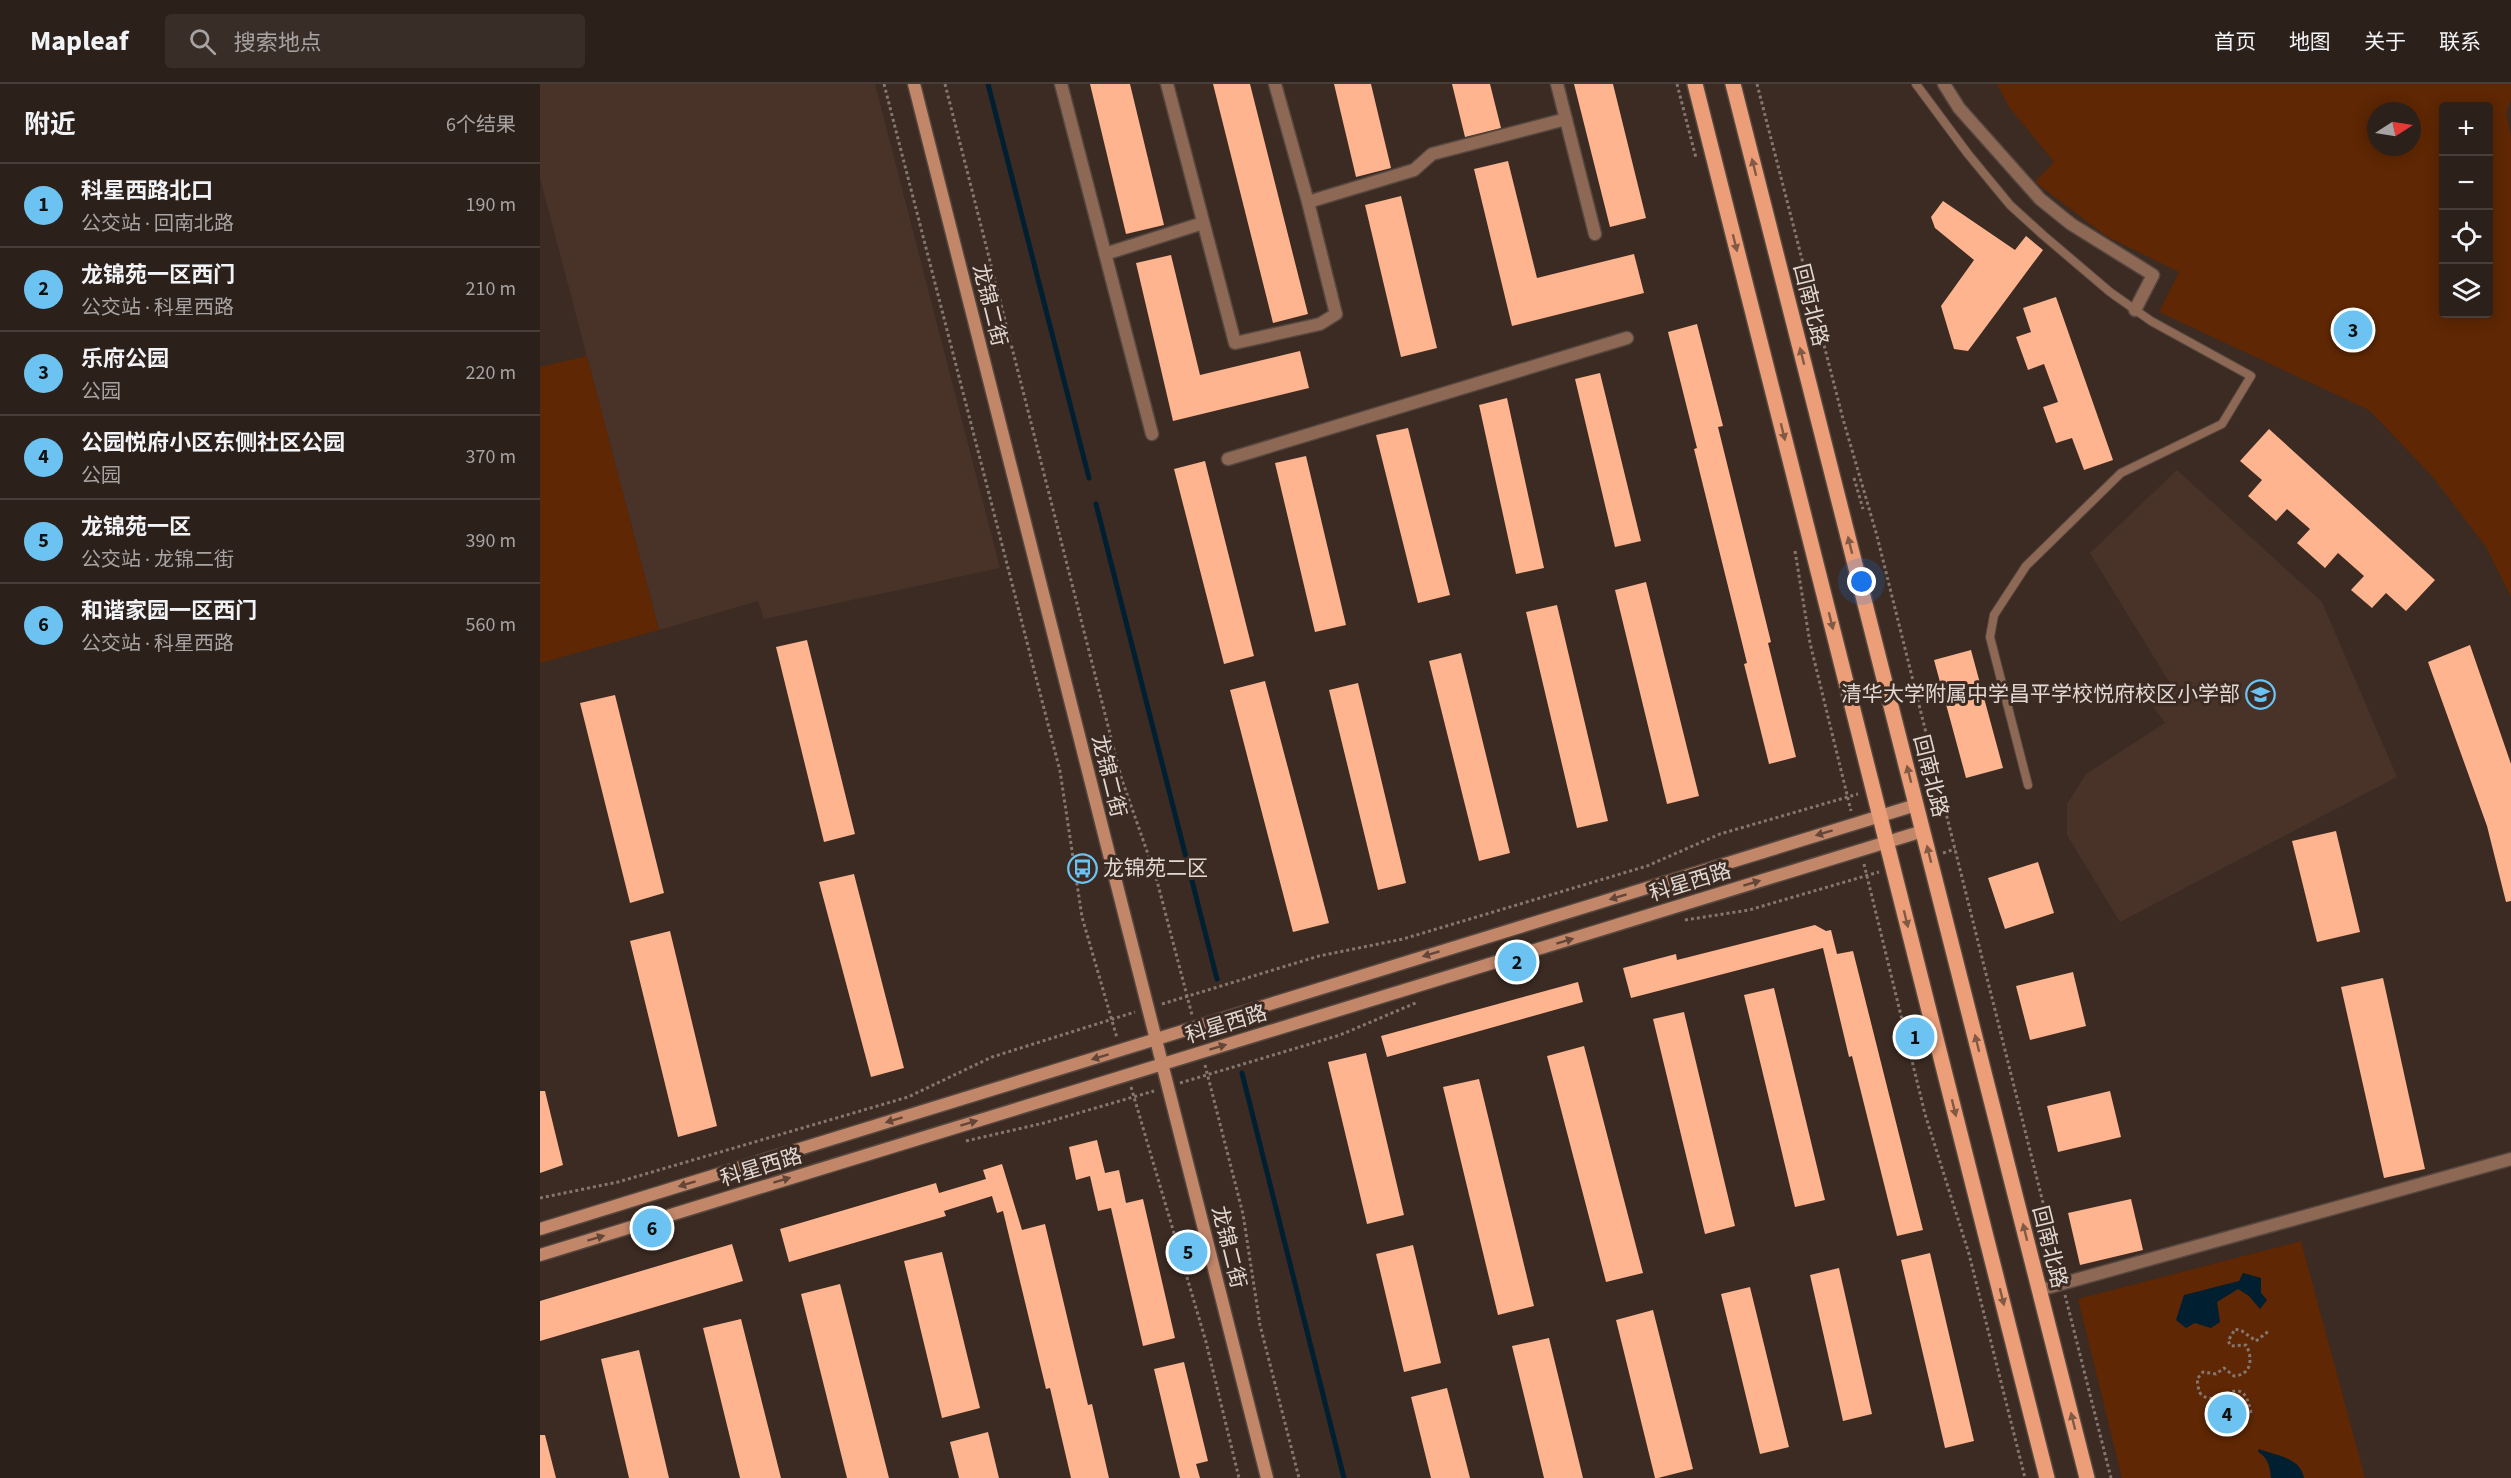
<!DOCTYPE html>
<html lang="zh">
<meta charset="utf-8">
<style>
:root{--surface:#2c201a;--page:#382d27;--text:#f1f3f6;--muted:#a6a3a2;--line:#483e39;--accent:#6cc3f2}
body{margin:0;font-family:"Source Sans 3","Noto Sans SC",sans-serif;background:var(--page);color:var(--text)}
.controls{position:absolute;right:18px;top:18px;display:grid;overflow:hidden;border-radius:6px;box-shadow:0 3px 15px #0003}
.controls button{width:54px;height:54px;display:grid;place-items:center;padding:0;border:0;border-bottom:2px solid var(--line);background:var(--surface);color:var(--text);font:30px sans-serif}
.compass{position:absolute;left:1827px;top:18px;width:54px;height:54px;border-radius:50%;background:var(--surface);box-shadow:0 3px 15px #0003;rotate:78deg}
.you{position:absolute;left:1322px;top:498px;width:21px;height:21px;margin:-15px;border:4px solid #fff;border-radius:50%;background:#1a73e8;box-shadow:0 0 0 9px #1a73e833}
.badge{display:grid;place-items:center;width:39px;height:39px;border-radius:50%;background:var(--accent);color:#111;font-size:20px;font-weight:700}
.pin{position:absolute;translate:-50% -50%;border:3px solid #fff;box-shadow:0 2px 6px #0006}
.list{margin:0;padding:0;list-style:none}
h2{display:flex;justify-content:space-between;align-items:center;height:78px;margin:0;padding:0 24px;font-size:26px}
h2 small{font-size:20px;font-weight:400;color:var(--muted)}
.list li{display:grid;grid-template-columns:39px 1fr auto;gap:18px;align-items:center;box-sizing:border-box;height:84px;padding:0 24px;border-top:2px solid var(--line)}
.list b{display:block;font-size:22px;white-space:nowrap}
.list p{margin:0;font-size:20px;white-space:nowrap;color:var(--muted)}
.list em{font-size:20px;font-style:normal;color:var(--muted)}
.icon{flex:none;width:33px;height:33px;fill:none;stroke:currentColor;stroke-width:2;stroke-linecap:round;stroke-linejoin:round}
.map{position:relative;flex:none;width:1971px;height:1394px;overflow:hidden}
header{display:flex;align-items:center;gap:36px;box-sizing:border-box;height:84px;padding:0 30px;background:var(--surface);border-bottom:2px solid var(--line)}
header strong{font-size:28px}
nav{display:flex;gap:33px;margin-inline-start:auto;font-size:21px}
.search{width:420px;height:54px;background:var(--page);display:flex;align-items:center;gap:15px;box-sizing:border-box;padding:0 21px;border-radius:6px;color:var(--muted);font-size:22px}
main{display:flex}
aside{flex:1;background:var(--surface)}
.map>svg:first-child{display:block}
.built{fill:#493328}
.green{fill:#5f2703;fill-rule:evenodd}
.water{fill:#001f30}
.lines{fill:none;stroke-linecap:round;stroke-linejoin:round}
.stream{stroke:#001f30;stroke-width:5}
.building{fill:#fdb48f}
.lane-casing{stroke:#56473f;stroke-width:10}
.street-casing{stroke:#56473f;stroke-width:15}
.secondary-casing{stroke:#56473f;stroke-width:15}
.primary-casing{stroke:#56473f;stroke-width:18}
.path{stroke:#847770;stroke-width:3;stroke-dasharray:3 3;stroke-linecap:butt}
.lane{stroke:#8d6855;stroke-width:8}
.street{stroke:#8d6855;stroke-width:12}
.secondary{stroke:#c28669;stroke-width:12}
.primary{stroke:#eb9e77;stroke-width:15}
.oneway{fill:#815945}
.oneway2{fill:#644638}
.labels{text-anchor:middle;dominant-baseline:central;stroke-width:6;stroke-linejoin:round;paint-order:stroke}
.street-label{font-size:21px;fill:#e2d8d3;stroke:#3b2b23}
.poi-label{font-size:21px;fill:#e2d8d3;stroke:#3b2b23;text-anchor:end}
</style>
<header>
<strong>Mapleaf</strong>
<div class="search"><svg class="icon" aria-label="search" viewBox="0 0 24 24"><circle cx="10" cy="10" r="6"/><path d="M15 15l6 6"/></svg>搜索地点</div>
<nav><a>首页</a><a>地图</a><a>关于</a><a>联系</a></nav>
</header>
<main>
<aside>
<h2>附近<small>6个结果</small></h2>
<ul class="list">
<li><span class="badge">1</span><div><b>科星西路北口</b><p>公交站 · 回南北路</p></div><em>190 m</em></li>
<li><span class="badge">2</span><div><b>龙锦苑一区西门</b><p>公交站 · 科星西路</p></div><em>210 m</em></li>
<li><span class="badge">3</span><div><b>乐府公园</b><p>公园</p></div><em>220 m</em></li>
<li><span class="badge">4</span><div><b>公园悦府小区东侧社区公园</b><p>公园</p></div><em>370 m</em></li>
<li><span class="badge">5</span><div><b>龙锦苑一区</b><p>公交站 · 龙锦二街</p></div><em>390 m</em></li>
<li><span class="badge">6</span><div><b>和谐家园一区西门</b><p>公交站 · 科星西路</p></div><em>560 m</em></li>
</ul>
</aside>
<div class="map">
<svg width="1971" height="1394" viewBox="0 0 1971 1394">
<rect width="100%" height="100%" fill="#3b2b23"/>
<path class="built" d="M0,0H335L460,484L224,535L218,517L119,546L0,94Z
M1637,386L1782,518L1857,693L1580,838L1527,751V720L1546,690L1625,639L1610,618L1631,601L1550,469Z"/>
<path class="green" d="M1457,0H1971V16L1966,28L1971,52V513L1946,463L1893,393L1829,326L1619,228L1639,188L1566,152L1495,98L1514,78L1469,23ZM1904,22H1948V230H1904ZM1836,27H1872V63H1836Z
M47,272L119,546L0,579V283Z
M1761,1157L1825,1394H1582L1538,1215Z"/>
<path class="water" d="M1703,1189L1721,1194V1209L1727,1216L1720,1225L1709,1212L1698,1205L1677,1218L1680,1238L1671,1244L1655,1239L1646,1244L1636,1236L1644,1211L1699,1197Z
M1719,1365C1735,1372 1760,1372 1764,1394H1731C1730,1383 1728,1373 1718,1368Z"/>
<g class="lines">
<path class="stream" d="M448,0L549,394
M556,420L677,895
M702,989L804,1394"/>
</g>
<path class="building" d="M550,0H590L624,141L586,150Z
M673,0H710L768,230L733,239Z
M794,0H831L851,84L816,93Z
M912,0H950L961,44L925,53Z
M1034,0H1073L1106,134L1070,143Z
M968,77L997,194L1094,170L1104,209L972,242L934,85Z
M861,112L897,264L861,273L825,121Z
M1403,117L1475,166L1486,152L1503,166L1428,267L1414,265L1401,222L1434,176L1395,144L1391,133Z
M631,171L660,291L760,267L769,304L633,337L596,179Z
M1516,213L1573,376L1544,386L1532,354L1516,359L1503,323L1518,318L1504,280L1488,286L1476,253L1491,248L1483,224Z
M1157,240L1183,342L1178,343L1231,558L1228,559L1256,673L1229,680L1204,580L1207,579L1154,365L1157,364L1128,248Z
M1060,289L1101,457L1075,463L1035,295Z
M967,314L1004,484L976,490L939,321Z
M868,344L910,511L878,519L836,351Z
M1729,345L1895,496L1866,527L1846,509L1832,524L1811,506L1824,492L1798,469L1785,484L1757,459L1770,445L1747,425L1736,437L1708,412L1722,396L1700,377Z
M766,372L806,541L775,548L735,379Z
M665,377L714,572L684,580L634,385Z
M1106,498L1159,712L1127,720L1075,506Z
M1017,521L1068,737L1037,744L986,528Z
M267,556L315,750L284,758L236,563Z
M1930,561L1971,680V817L1966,818L1947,742L1888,578Z
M1431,566L1463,684L1426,694L1394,576Z
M921,569L970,769L939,777L889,577Z
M725,597L789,839L753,848L690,606Z
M818,599L866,799L838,806L789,606Z
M75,611L124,809L90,819L40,619Z
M1796,747L1820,848L1777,858L1752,757Z
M1498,778L1514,829L1465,845L1448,794Z
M314,790L364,984L331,993L279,798Z
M1275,841L1286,847L1291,846L1297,870L1313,867L1383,1146L1357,1152L1312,972L1309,973L1283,864L1091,914L1083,884L1136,870L1137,876Z
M130,847L177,1042L138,1053L90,857Z
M1533,888L1546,942L1490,956L1476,902Z
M1843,894L1885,1085L1844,1094L1801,903Z
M1038,898L1043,918L847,973L841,952Z
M1234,904L1285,1116L1255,1123L1204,911Z
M1144,928L1195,1142L1165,1150L1113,935Z
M1044,962L1103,1189L1066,1198L1007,972Z
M826,969L864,1131L827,1140L788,978Z
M939,995L994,1222L958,1231L903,1003Z
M0,1007H5L23,1081L0,1089Z
M1570,1007L1581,1053L1518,1068L1507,1022Z
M557,1056L565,1089L579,1086L586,1119L603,1115L635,1254L603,1262L571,1124L558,1127L550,1092L536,1096L529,1063Z
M462,1080L482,1146L505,1140L548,1321L552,1320L569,1394H531L510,1304L506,1305L463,1127L457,1129L452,1112L404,1127L406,1132L249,1178L240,1145L396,1099L399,1109L446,1095L443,1086Z
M1591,1115L1603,1166L1540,1181L1528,1129Z
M192,1160L203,1197L0,1257V1217Z
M873,1161L901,1279L864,1288L836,1170Z
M402,1168L440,1324L402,1334L364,1177Z
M1390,1169L1434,1357L1405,1364L1361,1176Z
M1299,1184L1332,1330L1303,1337L1270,1191Z
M300,1200L349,1394H307L261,1210Z
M1210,1203L1249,1363L1220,1370L1181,1210Z
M1113,1226L1153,1385L1118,1394H1115L1076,1236Z
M201,1235L241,1394H200L163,1244Z
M1009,1254L1043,1394H1004L972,1262Z
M99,1266L129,1394H89L61,1275Z
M644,1278L668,1377L656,1380L660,1394H640L614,1285Z
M907,1304L930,1394H891L871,1313Z
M448,1348L459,1394H419L410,1358Z
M0,1351H5L16,1394H0Z"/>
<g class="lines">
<defs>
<path id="lane" d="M1376,0L1428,70L1470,121L1503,151L1570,208L1611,237L1711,292L1682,340L1581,389L1486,482L1454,531L1450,553L1488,701"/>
<path id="street" d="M521,0L612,350
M627,0L695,259L780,240L796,230L768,118L735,0
M1017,0L1055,150
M1404,0L1419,24L1500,115L1531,140L1613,191L1595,226
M768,118L874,86L892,70L1026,35
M565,170L663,139
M688,375L1087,254
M1499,1206L1971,1075"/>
<path id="secondary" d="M374,0L727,1394
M0,1145L1376,721
M0,1171L1383,747"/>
<path id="primary" d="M1155,0L1507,1394
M1193,0L1547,1394"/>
</defs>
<use href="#lane" class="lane-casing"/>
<use href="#street" class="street-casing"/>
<use href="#secondary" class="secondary-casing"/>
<use href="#primary" class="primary-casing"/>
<path class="path" d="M344,0L520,687L542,833L577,954
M405,0L581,693L616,793L652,931
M1137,0L1156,74
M1217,0L1303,335L1337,452L1520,1187
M1314,394L1323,425
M1255,467L1270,559L1311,727
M1385,690L1395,687
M1403,769L1415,765
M1324,780L1385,1030L1429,1170L1485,1394
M1145,836L1209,826L1339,788
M622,920L779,872L863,855L1107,782L1180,750L1318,710
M1373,944L1377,961
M665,981L703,1130L720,1241L759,1394
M640,999L800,951L878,918
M591,1003L666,1258L699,1394
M426,1057L504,1039L614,1007
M0,1114L78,1098L368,1013L452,973L595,928
M1525,1211L1571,1394
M1711,1329C1702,1280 1678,1331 1659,1308L1657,1295L1663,1288L1676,1290L1684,1284L1694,1292C1712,1291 1713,1274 1706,1261L1691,1262L1688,1257L1695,1245L1702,1247L1716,1257L1730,1246"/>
<use href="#lane" class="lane"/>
<use href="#street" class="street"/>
<use href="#secondary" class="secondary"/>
<use href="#primary" class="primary"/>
</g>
<defs><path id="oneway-solid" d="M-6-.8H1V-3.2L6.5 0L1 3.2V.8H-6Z" transform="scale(1.5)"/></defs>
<g class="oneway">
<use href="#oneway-solid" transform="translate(1214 83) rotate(-104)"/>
<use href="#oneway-solid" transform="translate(1195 159) rotate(76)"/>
<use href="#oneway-solid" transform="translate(1262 272) rotate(-104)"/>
<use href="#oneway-solid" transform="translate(1243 348) rotate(76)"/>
<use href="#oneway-solid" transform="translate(1310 461) rotate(-104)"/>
<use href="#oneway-solid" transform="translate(1291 537) rotate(76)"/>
<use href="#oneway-solid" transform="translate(1369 690) rotate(-104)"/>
<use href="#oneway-solid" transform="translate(1389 770) rotate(-104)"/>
<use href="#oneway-solid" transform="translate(1366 835) rotate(76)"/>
<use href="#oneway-solid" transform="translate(1437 959) rotate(-104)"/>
<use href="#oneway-solid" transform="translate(1414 1024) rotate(76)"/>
<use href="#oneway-solid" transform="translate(1485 1148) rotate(-104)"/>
<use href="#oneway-solid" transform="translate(1462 1213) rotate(76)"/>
<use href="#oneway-solid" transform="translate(1533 1337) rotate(-104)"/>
</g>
<g class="oneway2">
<use href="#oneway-solid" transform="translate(1284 749) rotate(163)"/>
<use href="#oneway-solid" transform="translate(1212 799) rotate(-17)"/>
<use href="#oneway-solid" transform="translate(1078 813) rotate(163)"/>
<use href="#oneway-solid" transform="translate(1025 857) rotate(-17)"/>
<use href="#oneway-solid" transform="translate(891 870) rotate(163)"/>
<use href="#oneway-solid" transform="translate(678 963) rotate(-17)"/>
<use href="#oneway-solid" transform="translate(560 973) rotate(163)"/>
<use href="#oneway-solid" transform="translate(354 1036) rotate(163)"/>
<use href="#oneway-solid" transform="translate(429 1039) rotate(-17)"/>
<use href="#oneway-solid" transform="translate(242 1096) rotate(-17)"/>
<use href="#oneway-solid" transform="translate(147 1100) rotate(163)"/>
<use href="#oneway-solid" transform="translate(56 1154) rotate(-17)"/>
</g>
<defs>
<symbol id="school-ring" viewBox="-11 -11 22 22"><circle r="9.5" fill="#3b2b23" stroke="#6cc3f2" stroke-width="1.5"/><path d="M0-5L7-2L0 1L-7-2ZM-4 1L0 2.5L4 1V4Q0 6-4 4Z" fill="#6cc3f2"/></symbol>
<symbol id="bus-ring" viewBox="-11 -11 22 22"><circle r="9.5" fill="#3b2b23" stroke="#6cc3f2" stroke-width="1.5"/><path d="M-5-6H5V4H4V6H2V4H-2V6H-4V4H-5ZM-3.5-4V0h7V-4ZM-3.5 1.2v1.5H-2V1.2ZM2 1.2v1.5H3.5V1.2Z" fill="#6cc3f2"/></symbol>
</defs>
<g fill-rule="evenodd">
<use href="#school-ring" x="1704" y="594" width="33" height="33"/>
<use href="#bus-ring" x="526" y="768" width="33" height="33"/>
</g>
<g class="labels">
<g class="street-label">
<text transform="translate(450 221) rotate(76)">龙锦二街</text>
<text transform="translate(1271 221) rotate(76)">回南北路</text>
<text transform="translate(569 692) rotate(76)">龙锦二街</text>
<text transform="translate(1391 692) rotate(76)">回南北路</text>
<text transform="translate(1150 798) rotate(-17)">科星西路</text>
<text transform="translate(686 940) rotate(-17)">科星西路</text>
<text transform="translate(221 1083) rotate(-17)">科星西路</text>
<text transform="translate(689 1163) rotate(76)">龙锦二街</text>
<text transform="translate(1510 1163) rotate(76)">回南北路</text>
</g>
<g class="poi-label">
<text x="1700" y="610">清华大学附属中学昌平学校悦府校区小学部</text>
<text x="563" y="784" text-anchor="start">龙锦苑二区</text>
</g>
</g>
</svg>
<div class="controls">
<button>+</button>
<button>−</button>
<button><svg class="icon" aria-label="locate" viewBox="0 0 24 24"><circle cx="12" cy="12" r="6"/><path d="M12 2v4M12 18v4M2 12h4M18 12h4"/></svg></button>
<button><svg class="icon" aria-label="layers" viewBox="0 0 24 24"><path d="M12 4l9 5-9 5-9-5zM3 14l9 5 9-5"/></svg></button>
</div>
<svg class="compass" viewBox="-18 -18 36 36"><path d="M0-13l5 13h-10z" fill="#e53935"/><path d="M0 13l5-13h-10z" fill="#a6a3a2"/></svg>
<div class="you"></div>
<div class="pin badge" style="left:1375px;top:953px">1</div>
<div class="pin badge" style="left:977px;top:878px">2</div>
<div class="pin badge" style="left:1813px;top:246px">3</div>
<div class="pin badge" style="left:1687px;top:1330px">4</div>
<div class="pin badge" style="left:648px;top:1168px">5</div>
<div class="pin badge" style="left:112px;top:1144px">6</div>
</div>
</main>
